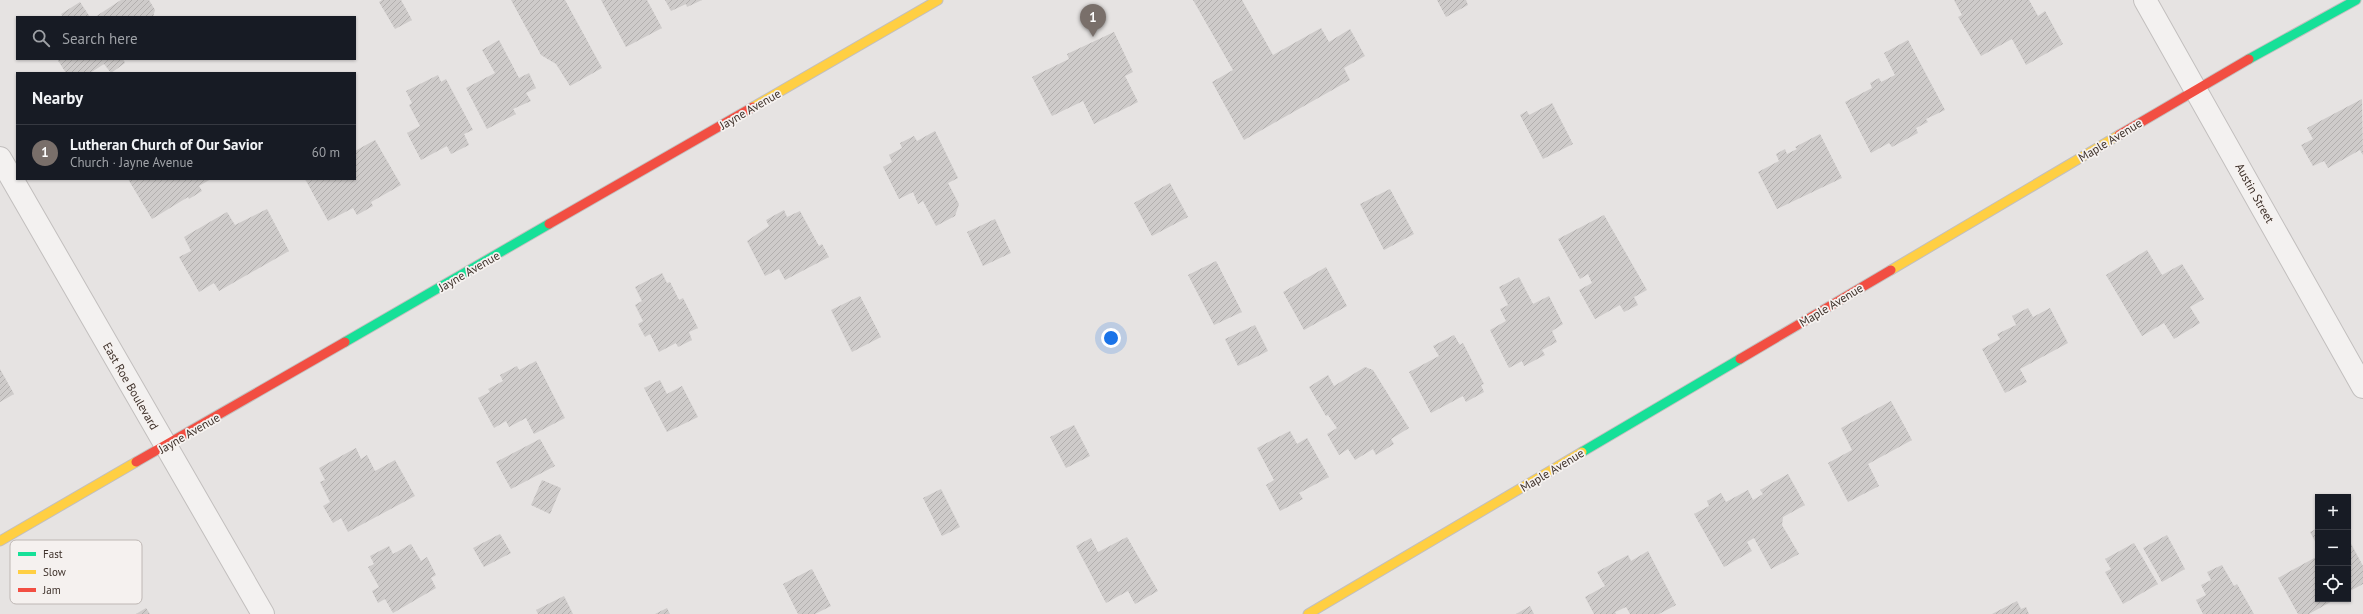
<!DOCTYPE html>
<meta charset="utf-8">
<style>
:root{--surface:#171b24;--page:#242831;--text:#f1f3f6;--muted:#9ea1a6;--line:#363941;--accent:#796f6a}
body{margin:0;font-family:"PT Sans",sans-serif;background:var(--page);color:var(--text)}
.controls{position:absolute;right:12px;bottom:12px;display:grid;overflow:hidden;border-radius:0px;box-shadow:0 1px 3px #0004}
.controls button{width:36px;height:36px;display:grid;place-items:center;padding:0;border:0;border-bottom:1px solid var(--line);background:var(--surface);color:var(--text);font:20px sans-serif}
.you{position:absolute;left:1111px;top:338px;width:14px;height:14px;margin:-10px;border:3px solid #fff;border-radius:50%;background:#1a73e8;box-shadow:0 0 0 6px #1a73e833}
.badge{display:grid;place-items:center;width:26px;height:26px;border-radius:50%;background:var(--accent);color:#fff;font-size:13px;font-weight:700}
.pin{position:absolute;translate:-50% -33px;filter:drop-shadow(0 1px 2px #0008)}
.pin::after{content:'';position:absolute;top:21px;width:14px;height:12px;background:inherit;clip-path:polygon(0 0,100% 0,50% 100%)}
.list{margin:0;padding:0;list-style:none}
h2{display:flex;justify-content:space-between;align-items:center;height:52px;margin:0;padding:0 16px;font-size:17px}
h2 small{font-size:13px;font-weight:400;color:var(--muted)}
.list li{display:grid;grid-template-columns:26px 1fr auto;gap:12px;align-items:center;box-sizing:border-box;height:56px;padding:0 16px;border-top:1px solid var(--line)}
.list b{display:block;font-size:15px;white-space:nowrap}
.list p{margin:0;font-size:13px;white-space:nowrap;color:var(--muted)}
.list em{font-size:13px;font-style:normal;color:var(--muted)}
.icon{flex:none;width:22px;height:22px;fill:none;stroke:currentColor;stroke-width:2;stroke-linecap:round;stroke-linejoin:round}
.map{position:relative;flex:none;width:2363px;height:614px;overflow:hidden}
.search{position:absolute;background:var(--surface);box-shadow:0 1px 3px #0004;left:16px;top:16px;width:340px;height:44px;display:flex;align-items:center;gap:10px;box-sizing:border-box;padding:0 14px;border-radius:0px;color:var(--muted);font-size:15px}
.panel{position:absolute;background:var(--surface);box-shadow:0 1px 3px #0004;left:16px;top:72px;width:340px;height:108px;border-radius:0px}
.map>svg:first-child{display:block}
.building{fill:url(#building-hatch)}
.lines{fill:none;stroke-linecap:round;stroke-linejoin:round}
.street-casing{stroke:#c2bfbe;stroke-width:24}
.fast-casing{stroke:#c2bfbe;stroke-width:11}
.slow-casing{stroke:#c2bfbe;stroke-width:11}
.jam-casing{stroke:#c2bfbe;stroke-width:11}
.street{stroke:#f3f1f0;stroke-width:22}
.fast{stroke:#16e098;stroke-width:9}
.slow{stroke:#ffcf43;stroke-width:9}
.jam{stroke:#f24e42;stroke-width:9}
.labels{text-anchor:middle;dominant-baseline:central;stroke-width:3.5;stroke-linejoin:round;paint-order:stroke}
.street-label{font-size:12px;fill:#3e312a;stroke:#f5f1ef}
.key{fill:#f5f1ef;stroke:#beb7b4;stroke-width:1}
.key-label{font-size:11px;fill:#3e312a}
</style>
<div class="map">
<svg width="2363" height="614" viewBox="0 0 2363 614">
<defs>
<pattern id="building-hatch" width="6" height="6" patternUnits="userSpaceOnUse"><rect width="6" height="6" fill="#cecbca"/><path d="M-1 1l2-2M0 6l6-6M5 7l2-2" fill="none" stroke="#b2afae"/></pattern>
</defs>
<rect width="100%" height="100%" fill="#e6e3e2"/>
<path class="building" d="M121,0H149L155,10L153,17H95Z
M382,0H401L412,20L395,29L379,2Z
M511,0H565L602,68L570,86L556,64L541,55Z
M601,0H647L662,28L626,47Z
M665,0H702L687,7L686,4L671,11Z
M1193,0H1242L1273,55L1321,28L1329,42L1350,29L1365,56L1344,68L1350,80L1244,140L1212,82L1233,70Z
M1437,0H1466L1468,5L1446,17Z
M1954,0H2029L2038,16L2045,11L2063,44L2026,65L2012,39L1981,56L1958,17L1962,15Z
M80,2L90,17H63L61,14Z
M1114,32L1133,72L1125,76L1138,102L1094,124L1083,101L1052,116L1032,77L1069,59L1067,54Z
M499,40L519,78L529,73L536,88L526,93L531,101L513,109L516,114L487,129L466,88L495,73L482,50Z
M1908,40L1945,110L1926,119L1928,122L1916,128L1918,133L1892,147L1889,143L1871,153L1845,102L1872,88L1870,83L1879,78L1881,82L1895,75L1884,53Z
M57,59H123L125,63L111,73L104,64L90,73H66Z
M438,75L441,82L446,79L473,130L464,134L469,145L451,154L447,146L421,160L407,133L420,126L409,105L412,103L406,91Z
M2362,99L2363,155L2360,150L2328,168L2324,161L2313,166L2301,145L2313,139L2307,128Z
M1552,103L1573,144L1543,159L1520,115L1527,111L1529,115Z
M935,131L958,178L948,183L959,204L955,216L936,226L923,201L918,204L913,192L899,199L883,167L892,162L889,155L902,148L900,143L914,136L917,141Z
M1820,134L1842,178L1777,209L1758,172L1779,161L1776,154L1785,149L1787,154L1797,149L1795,147Z
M375,140L401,185L371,202L373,206L357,215L353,208L328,221L305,179H355V151Z
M128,179H211L199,186L202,191L189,199L188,197L152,219Z
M1170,183L1188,217L1152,236L1134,203Z
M1390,189L1414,234L1384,250L1360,204Z
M267,209L289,251L219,291L214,283L199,292L179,257L191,251L184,237L227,212L235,225Z
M784,210L787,217L800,211L819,246L822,244L829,257L785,280L779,269L765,276L747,241L769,226L766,220Z
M1604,215L1647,290L1634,297L1638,305L1624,312L1620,305L1595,319L1579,290L1592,283L1588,274L1580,279L1558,239Z
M995,219L1011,253L983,266L967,232Z
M2147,250L2162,275L2182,264L2204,299L2190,307L2200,323L2174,339L2164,323L2142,336L2106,275Z
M1216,261L1242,312L1214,325L1188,275Z
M1326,267L1347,306L1304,330L1283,292Z
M662,273L667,283L670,282L679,300L683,298L698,328L689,332L692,340L678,347L676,343L659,352L650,334L645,337L638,324L643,321L635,305L642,301L635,287Z
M1519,277L1533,304L1549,296L1563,324L1552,331L1557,342L1542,350L1545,355L1524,366L1522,361L1509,368L1490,330L1506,321L1500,309L1508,305L1499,287Z
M860,296L881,337L852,352L831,310Z
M2028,308L2033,317L2050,308L2068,343L2020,369L2027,382L2005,393L1982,349L2000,339L1997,334L2016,325L2012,316Z
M1255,325L1268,351L1238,366L1225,339Z
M1454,335L1460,345L1463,343L1484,384L1481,385L1484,392L1466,402L1463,396L1431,413L1409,372L1439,356L1433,346Z
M536,361L565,418L534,434L526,418L509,427L506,421L494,428L478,398L490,392L488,389L503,381L500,375L517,366L519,370Z
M1365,367L1373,370L1409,428L1391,439L1394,444L1376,455L1373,449L1355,460L1348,449L1339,455L1327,434L1337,428L1328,415L1326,416L1309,387L1328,375L1334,386Z
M0,369L14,394L0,402Z
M660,380L667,394L682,386L698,417L667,432L644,388Z
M1891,401L1912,440L1868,464L1879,486L1848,502L1828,463L1852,450L1841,428Z
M1074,425L1090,456L1066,468L1050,437Z
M1290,431L1297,444L1307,438L1329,477L1299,493L1303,499L1280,511L1266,485L1274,480L1257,448Z
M540,439L555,466L511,489L496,462Z
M356,448L361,459L367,455L375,471L395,460L415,496L348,532L341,518L333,523L323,506L330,502L320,482L325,480L319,468Z
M1788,474L1805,505L1783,517L1782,525L1799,554L1771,569L1754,538L1747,542L1752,551L1724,567L1694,514L1709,506L1707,501L1721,493L1726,502L1748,490L1753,500L1763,494L1760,490Z
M542,480L561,488L550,514L531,505Z
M941,489L960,527L942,536L923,498Z
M2318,528V547L2310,532Z
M500,534L511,553L484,567L473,548Z
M2167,535L2185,569L2162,582L2143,548Z
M1127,537L1158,591L1135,604L1128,591L1106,603L1076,546L1091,538L1098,552Z
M2348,538L2363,566V584L2348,592Z
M2134,543L2158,584L2123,604L2105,572L2111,569L2105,559Z
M411,544L421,561L427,557L436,575L431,578L436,588L393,613L385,599L378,603L372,591L379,587L368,567L374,564L370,556L389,546L393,554Z
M1648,551L1676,605L1659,614H1630L1626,607L1615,612L1616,614H1594L1585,597L1605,586L1597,572L1628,555L1631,561Z
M2318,556V599H2336L2309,614H2298L2278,578Z
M2222,565L2234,586L2237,584L2254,614H2203L2196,600L2206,595L2201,585L2211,580L2207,572Z
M812,569L831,606L815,614H798L783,584Z
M564,596L573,614H538L536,610Z
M2017,601L2021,609L2026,607L2029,614H1992Z
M1530,606L1534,614H1516Z
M146,608L150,614H136Z
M667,608L670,614H655Z"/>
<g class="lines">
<defs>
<path id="street" d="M2145,0L2363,387
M0,158L263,614"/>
<path id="fast" d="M2249,59L2356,0
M345,342L549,224
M1582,452L1740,359"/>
<path id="slow" d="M753,107L938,0
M1891,270L2119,135
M0,541L136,462
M1308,614L1582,452"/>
<path id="jam" d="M2119,135L2249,59
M549,224L753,107
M1740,359L1891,270
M136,462L345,342"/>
</defs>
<use href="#street" class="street-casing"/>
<use href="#fast" class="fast-casing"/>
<use href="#slow" class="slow-casing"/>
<use href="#jam" class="jam-casing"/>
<use href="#street" class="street"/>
<use href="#fast" class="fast"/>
<use href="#slow" class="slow"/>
<use href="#jam" class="jam"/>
</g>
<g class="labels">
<g class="street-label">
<text transform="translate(750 109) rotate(-30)">Jayne Avenue</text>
<text transform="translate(2110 140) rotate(-31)">Maple Avenue</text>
<text transform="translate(2255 193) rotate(61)">Austin Street</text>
<text transform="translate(469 271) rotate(-30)">Jayne Avenue</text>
<text transform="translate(1831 305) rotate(-31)">Maple Avenue</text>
<text transform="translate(131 386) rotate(60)">East Roe Boulevard</text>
<text transform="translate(189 433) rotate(-30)">Jayne Avenue</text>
<text transform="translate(1552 470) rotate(-31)">Maple Avenue</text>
</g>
</g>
<rect x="10" y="540" width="132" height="64" rx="6" class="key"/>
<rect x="18" y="552" width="18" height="4" fill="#16e098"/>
<rect x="18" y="570" width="18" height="4" fill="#ffcf43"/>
<rect x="18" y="588" width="18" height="4" fill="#f24e42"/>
<g class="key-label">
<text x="43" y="558">Fast</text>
<text x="43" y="576">Slow</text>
<text x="43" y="594">Jam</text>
</g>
</svg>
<div class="controls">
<button>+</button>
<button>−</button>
<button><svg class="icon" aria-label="locate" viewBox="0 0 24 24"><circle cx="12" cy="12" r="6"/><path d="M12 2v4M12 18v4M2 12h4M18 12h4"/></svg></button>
</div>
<div class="you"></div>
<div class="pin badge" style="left:1093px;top:37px">1</div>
<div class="search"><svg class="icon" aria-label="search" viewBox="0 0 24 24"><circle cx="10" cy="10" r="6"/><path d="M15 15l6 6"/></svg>Search here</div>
<section class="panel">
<h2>Nearby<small></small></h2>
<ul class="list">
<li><span class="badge">1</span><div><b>Lutheran Church of Our Savior</b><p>Church · Jayne Avenue</p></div><em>60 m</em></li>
</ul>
</section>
</div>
